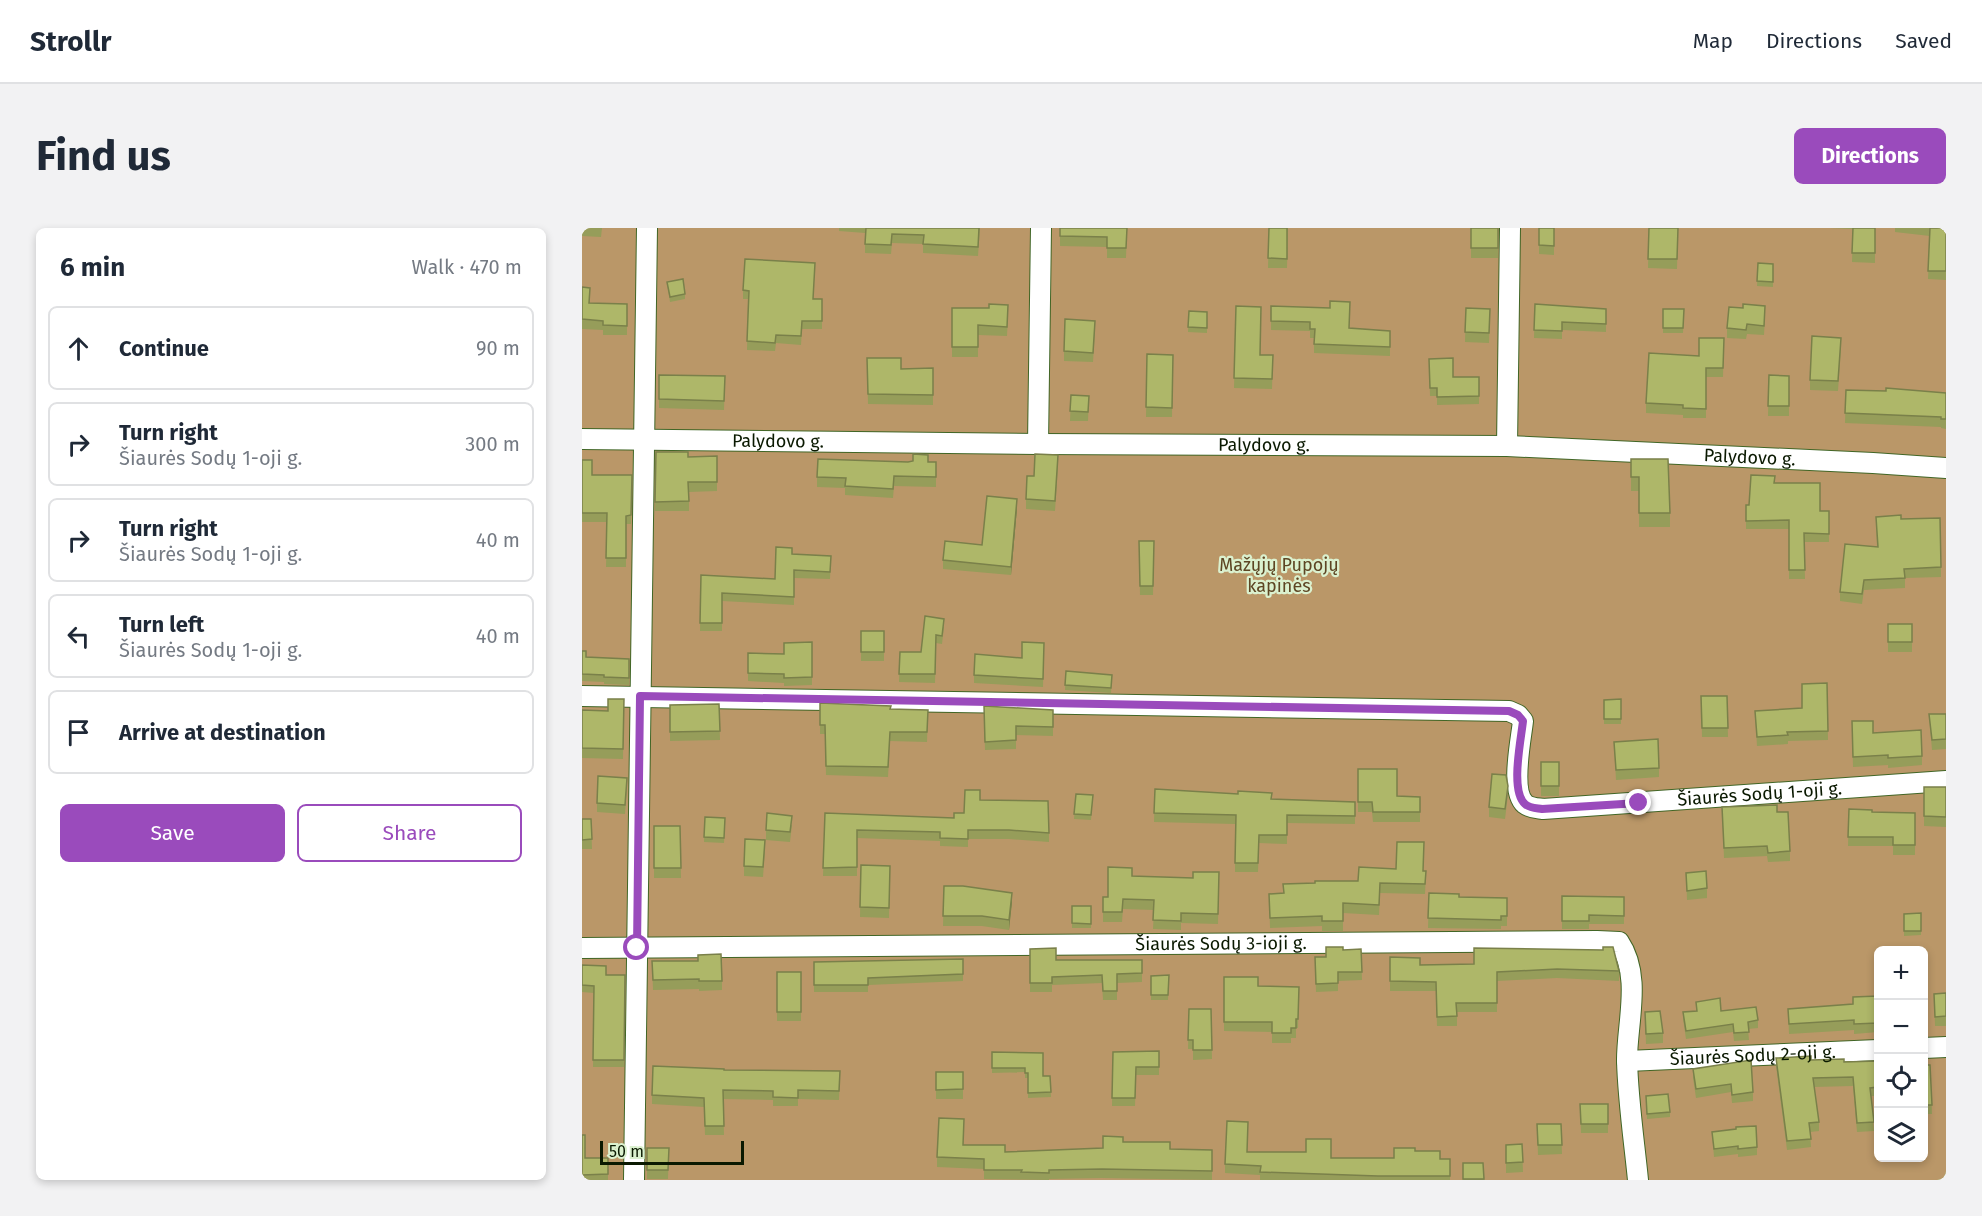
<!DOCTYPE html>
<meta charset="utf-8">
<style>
:root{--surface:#fff;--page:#f2f2f3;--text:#1f2937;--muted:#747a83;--line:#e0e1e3;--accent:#9a4bbc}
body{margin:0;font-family:"Fira Sans",sans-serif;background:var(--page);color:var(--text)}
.controls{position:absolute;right:18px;bottom:18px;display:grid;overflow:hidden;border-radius:9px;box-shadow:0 3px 9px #0003}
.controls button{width:54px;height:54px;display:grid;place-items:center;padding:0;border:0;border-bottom:2px solid var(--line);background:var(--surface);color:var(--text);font:30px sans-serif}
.scale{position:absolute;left:18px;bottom:15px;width:144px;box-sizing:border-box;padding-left:6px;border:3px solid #0a1901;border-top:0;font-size:16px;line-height:21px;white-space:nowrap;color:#0a1901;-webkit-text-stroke:4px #dbf1cf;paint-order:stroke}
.stop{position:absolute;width:18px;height:18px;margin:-14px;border:4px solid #9a4bbc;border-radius:50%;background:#fff}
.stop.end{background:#9a4bbc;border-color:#fff;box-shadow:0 2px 6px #0008}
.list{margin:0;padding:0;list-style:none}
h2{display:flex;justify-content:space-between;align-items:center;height:78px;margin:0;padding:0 24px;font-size:26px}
h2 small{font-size:20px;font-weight:400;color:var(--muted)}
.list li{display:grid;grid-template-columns:39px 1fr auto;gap:18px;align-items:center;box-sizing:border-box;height:84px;margin:0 12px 12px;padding:0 12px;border:2px solid var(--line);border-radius:9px}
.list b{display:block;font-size:22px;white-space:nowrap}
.list p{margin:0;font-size:20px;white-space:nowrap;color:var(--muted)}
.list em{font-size:20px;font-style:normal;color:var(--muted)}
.actions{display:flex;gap:12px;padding:18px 24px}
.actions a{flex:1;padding:14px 0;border:2px solid var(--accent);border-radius:9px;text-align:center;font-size:21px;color:var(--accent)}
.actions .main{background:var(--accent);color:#fff}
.icon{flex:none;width:33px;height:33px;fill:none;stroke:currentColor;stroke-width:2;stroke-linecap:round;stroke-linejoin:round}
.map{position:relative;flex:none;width:1364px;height:952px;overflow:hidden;border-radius:9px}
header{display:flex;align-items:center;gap:36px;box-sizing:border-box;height:84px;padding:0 30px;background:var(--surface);border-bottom:2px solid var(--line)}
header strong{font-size:28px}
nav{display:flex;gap:33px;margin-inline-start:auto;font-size:21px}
.intro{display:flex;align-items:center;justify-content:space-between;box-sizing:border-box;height:144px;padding:0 36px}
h1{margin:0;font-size:42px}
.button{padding:15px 27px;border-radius:9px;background:var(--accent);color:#fff;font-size:21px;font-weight:700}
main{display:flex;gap:36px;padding:0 36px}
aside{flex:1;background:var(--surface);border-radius:9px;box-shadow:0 3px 9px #0003}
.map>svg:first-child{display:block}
.green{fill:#ba9768;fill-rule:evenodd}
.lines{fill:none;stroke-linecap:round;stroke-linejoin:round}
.minor-casing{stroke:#416626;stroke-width:22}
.minor{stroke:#fff;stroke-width:20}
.wall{fill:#969d5a}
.shaded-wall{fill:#7a804a}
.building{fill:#aeb769;stroke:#7a804a;stroke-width:1.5}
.route{stroke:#9a4bbc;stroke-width:8}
.labels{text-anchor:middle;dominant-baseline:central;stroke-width:4.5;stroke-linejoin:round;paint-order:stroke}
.street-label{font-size:18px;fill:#0a1901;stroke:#dbf1cf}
.park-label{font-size:18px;fill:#5d4523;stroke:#dbf1cf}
</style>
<header>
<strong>Strollr</strong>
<nav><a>Map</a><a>Directions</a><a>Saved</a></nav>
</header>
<div class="intro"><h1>Find us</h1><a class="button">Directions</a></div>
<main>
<aside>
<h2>6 min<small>Walk · 470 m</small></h2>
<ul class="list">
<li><svg class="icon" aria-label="ahead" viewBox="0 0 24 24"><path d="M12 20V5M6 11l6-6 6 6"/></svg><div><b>Continue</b></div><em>90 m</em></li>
<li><svg class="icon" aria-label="right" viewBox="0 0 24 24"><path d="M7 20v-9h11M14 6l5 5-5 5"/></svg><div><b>Turn right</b><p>Šiaurės Sodų 1-oji g.</p></div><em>300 m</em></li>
<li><svg class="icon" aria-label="right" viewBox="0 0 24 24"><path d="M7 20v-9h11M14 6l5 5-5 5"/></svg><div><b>Turn right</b><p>Šiaurės Sodų 1-oji g.</p></div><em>40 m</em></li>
<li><svg class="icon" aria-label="left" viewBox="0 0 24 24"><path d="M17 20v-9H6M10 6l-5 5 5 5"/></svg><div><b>Turn left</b><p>Šiaurės Sodų 1-oji g.</p></div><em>40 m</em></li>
<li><svg class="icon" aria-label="arrive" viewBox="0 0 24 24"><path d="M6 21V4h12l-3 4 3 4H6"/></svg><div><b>Arrive at destination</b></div></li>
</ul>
<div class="actions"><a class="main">Save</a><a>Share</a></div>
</aside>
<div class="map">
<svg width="1364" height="952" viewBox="0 0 1364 952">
<rect width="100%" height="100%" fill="#add793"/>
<path class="green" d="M0,0H1364V952H0ZM1296,722H1342V930H1296Z"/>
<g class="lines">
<defs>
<g id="minor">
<path id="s1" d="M0,211L456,216L925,218L1291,235L1364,240"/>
<path d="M456,216L459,0"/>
<path d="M925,218L928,0"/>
<path id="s2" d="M0,468L927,483L936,487L941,493C939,512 928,563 943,576C948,580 954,580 961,581L1364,553"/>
<path id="s3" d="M0,720L1015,713L1037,714C1060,748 1045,794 1045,832C1046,872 1052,912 1056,952"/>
<path d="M1342,820L1364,819"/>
<path id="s4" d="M1045,833L1296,822"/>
<path d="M52,952L65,0"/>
</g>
</defs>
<use href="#minor" class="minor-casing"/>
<use href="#minor" class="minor"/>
</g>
<path class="wall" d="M0,0H20L19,9L0,8Z
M257,0H398L396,28L341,25V16L310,15L309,26L283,25V5L257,3Z
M478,0H545L544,30H525V19L478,18Z
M687,0H706L705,40H686Z
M889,0H916V30H889Z
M957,0H972V27L957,26Z
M1067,0H1096L1095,41L1066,40Z
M1248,0H1293V35L1270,34L1271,1Z
M1313,0H1364V52L1346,51L1348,8L1313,4Z
M1176,35L1191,36V59L1175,58Z
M85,54L103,66V71L88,74Z
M0,59L8,75L45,76V107H21V102L0,101Z
M161,62L240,71V101H220L219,117L194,115L193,123L165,122L166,71H161Z
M953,76L1024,81V104L980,102V111L952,110Z
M654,78L678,127H691L690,161L652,160Z
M689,78L808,112V128L732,125V110H728V103L689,102Z
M370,80L426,87L425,108L396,107V129H370Z
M884,80L908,81L907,115L883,114Z
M1081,81H1102L1101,105H1081Z
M607,83L625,84V105L606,104Z
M1183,88L1182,107L1165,106L1164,111L1145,110V100Z
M513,102L511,134L482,133V123Z
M1142,110L1141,149H1124V190H1101V187L1064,185V175L1117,128Z
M1259,119L1256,163L1228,162V152Z
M565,126L591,127L590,189H564Z
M285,130L319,141L351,140V177L286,176Z
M847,131L871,149H897V176L855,177V168H848Z
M77,147L143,148L142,182L77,180Z
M1187,147L1207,148V188H1186Z
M1264,162L1364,165V201L1359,200V199L1263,195Z
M489,167L507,168L506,193H488Z
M74,224L106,229L135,228V263L107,264V283H73Z
M1049,231L1088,285V299H1057V263H1049Z
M0,232L10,247H50L49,296H44V339H24L25,294H0Z
M326,234H354V259L312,258L311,270L263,267V260L235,259V249Z
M476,237L473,283L444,281V271Z
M1193,255L1238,283H1247V314H1222L1223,351H1207V301H1164V277H1167Z
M435,280L429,347L361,341V332L400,317Z
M1294,289L1319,291L1359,339V349L1323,350V360L1282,362L1280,376L1258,373V364L1295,319Z
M557,313H572L571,367H558Z
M210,326L249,328L248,351L212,350V377L140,373V403H118L119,347L193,351Z
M343,388L362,399L360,416L354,415L353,455L317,454L318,424H339Z
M1306,396H1330V424H1306Z
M279,403H302V433H279Z
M230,414V457L202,458V455L166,453V425L202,426Z
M462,415L461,459L392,455V447L440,430Z
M0,423L4,429L47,431V457L22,456V454L0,453Z
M484,443L530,447L529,465L483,462Z
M1245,455L1246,512L1206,513V516L1175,518L1173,483L1220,480Z
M1119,468H1145L1146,509H1120Z
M42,471L41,531L0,530V482L26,483Z
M1039,471V496H1022V472Z
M238,475L308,481L346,482L345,514L308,513L306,549L244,547L243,506H238Z
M137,476L138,512L88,513V477Z
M471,482V508L434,507V521L403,522L402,486Z
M1347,486H1364V521L1350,522Z
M1270,493L1291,505L1340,528V537L1306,540V537L1271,539Z
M1032,514L1077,540V549L1034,552Z
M959,534H977V568H959Z
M776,541L815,568L838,569V594H791L790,584H776Z
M45,559L43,586L15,584V575Z
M1342,559H1364V599L1342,598Z
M573,561L689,571L773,574V596L705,595V616L677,615L676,644H653V596L572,594Z
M494,566L511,567L509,592L492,591Z
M926,567L923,591L907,589V579Z
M398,572L467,605V614L427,611H386V619L358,618V613L275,610V648H241L243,585L372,590L382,585Z
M1140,579L1195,584L1208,623V633L1186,634L1185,628L1142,630Z
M1267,581L1290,584L1333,585V627H1311V618H1266Z
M123,589L143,590L142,615L122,614Z
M0,591H9L10,621H0Z
M210,597L208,614L184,612V602Z
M72,598H98L99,650H72Z
M183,622L181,649L162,648V638Z
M279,637L308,638L307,690L278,689Z
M841,643H844L843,666L798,665L797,687L761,685V703H740V698L688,700L687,666L702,665Z
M637,644L636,696L599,695V702L571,701L572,682L541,681L540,694H521V669H526L550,648L611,650Z
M1104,645L1125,660V670L1105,672Z
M362,658L430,674L427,702L400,698H361Z
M847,665L877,669L925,670V698H919V701L846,700Z
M980,668L1042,669V696H1007V701H980Z
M490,678H509V700H490Z
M1322,686L1339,703V707L1322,708Z
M448,721L474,732H560V754L535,755V772H521L520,755L470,757V764H448Z
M779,721L780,752L756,753V763L734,764L733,729H744L761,722Z
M808,729L838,737L892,736L1037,743V753L975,750L915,753V784H875V798H855L854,763H808Z
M381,731V753L286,757V764H232V734Z
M70,733L140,753V762L117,763V761L71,762Z
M0,737L24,747H43L42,839H11L12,765L0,764Z
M195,744H219V793H195Z
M587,747L586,772H569V748Z
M642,749L676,758L717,759L716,800H714V810H709V815H690V804L642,803Z
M1364,765V798H1353L1352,766Z
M1296,768V804L1272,806V802L1207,806L1206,781L1271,776Z
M1114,774L1139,783L1176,792V800L1166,801L1167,812L1152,813L1151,804L1104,811L1101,791V784L1114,783Z
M607,781H629L630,831L611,832V821H606Z
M1063,784L1081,805V815L1064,816Z
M577,823V847H554L553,878H530L531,824Z
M410,824L461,848H468L469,869L446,870V850H443V844L410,845Z
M1194,830L1262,834L1296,833V868H1289L1292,903L1275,904L1271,858L1232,859L1237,894V903L1228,904L1229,919L1205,922L1194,838Z
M1341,837H1348L1350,886H1341Z
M1111,841L1171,864V873L1150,875L1149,864L1114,870L1111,850Z
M142,842L258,843L257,872L216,871V878H191V872L141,871L142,907H123L122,879L70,876V867Z
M354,844H381V871H354Z
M1064,868L1088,884V889L1065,891Z
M998,876H1026V905H999Z
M955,896H979L980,926L956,927Z
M1130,904L1175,919V927L1156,929V926L1132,929Z
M0,907L3,930H26V952H0Z
M541,914L588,921L630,922V952L520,950L467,951V952L402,951V941L355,939V929L382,917L423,924L521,920Z
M940,916L941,944L924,945V917Z
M65,920H87L86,951H65Z
M833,923L858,931H868V952H678V947L643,945V936L749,930H812Z
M881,935H901L902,952H881Z"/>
<path class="shaded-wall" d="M435,271V280L429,347V339Z
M430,665V674L427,702V692Z"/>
<path class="building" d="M284,0H397L396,19L341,16L342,7L310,6L309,17L283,16Z
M478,0H545L544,20H525V9L478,8Z
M687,0H705V31L686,30Z
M889,0H916V20H889Z
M957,0H972V18L957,17Z
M1067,0H1096L1095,31H1066Z
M1271,0H1293V25H1270Z
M1348,0H1364V43H1346Z
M163,31L233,35L231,71H240V93H220L219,108L194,107L193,115L165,113L167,63L161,62Z
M1176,35L1191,36V54L1175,53Z
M101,51L103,66L88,69L85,54Z
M0,59L8,60L7,75L45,76V98L21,97V93L0,91Z
M748,73L768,74L767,100L808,103V119L732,116L733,101H728V94L689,93V78L748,80Z
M407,76L426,77L425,99L396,97V119H370V80H407Z
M953,76L1024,81V96L980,94V103L952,102Z
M1161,76L1183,78L1182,98L1165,96L1164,102L1145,100L1147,79L1161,80Z
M654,78L679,79L678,127H691L690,151L652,150Z
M884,80L908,81L907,105L883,104Z
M1081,81H1102L1101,100H1081Z
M607,83L625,84V100L606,99Z
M483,91L513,93L511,125L482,123Z
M1230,108L1259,110L1256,153L1228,152Z
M1117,110H1142L1141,140H1124V181L1101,180V177L1064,175L1067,125L1117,128Z
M565,126L591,127L590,180L564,179Z
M285,130H319V141L351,140V167L286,166Z
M871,130V149H897V168L855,169V160H848L847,131Z
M77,147L143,148L142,173L77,171Z
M1187,147L1207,148V178H1186Z
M1304,160L1364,165V191H1359V189L1263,185L1264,162L1304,163Z
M489,167L507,168L506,184L488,183Z
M74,224H106V229L135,228V254H106L107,273L73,274Z
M331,226L346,227V234H354V249L312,248L311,261L263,258L264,250L235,249L236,231L326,234L331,233Z
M453,226L476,227L473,273L444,271L445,248H452Z
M1049,231H1086L1088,285H1057V249H1049Z
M0,232H10V247H50L49,287L44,288V330H24L25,285H0Z
M1169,247L1193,248L1192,255H1238V283H1247V306L1222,305L1223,342H1207V292L1164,293V277H1167Z
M405,268L435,271L429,339L361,332L363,313L400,317Z
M1319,287V291L1358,290L1359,339L1322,341L1323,350L1282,352L1280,366L1258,364L1263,316L1296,319L1294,289Z
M557,313H572L571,358H558Z
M194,319L210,320V326L249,328L248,344L212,342V369L140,365V395H118L119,347L193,351Z
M343,388L362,391L360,408L354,407L353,446H317L318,424H339Z
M1306,396H1330V414H1306Z
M279,403H302V424H279Z
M230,414V449L202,450V446L166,445V425L202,426V415Z
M440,414L462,415L461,451L392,447L393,426L440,430Z
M0,423H4V429L47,431V450L22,449V447L0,446Z
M484,443L530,447L529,460L483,457Z
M1245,455L1246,503L1205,504L1206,507L1175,509L1173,483L1220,480V456Z
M1119,468H1145L1146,500H1120Z
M26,471H42L41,521L0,520V482L26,483Z
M1039,471V491H1022V472Z
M238,475L309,478L308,481L346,482L345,504H308L306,539L244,538L243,497H238Z
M137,476L138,503L88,504V477Z
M402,478L471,482V499L434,498V512L403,514Z
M1347,486H1364V511L1350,512Z
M1270,493H1291V505L1339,502L1340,528L1306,530V527L1271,529Z
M1076,511L1077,540L1034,542L1032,514Z
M959,534H977V558H959Z
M776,541H815V568L838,569V584H791L790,574H776Z
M910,546L924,547L926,558L923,581L907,579Z
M16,548L45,550L43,577L15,575Z
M1342,559H1364V589L1342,588Z
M573,561L656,566V563L690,565L689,571L773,574V588L705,587V607H677L676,635H653L654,587L572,585Z
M383,562H398V572L466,573L467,605L427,602H386V611L358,610V604L275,602V639L241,640L243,585L372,590V585H382Z
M494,566L511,567L509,587L492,586Z
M1195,577V584H1206L1208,623L1186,625L1185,618L1142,620L1140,579Z
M1267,581L1290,582V584L1333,585V617H1311V609H1266Z
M185,585L210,588L208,604L184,602Z
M123,589L143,590L142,610L122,609Z
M0,591H9L10,611L0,612Z
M72,598H98L99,640H72Z
M163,611L183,612L181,639L162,638Z
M815,614H842L841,643H844L843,656L798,655L797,677L761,675V693H740V688L688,690L687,666L702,665L701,656L733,655V653H776L777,639L814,641Z
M279,637L308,638L307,680L278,679Z
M526,639L550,640V648L611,650V644H637L636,686L599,685V693L571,692L572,672L541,671L540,684H521V669H526Z
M1124,643L1125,660L1105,663L1104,645Z
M362,658H381L430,665L427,692L400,688H361Z
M847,665L877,666V669L925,670V688H919V692L846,690Z
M980,668L1042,669V688L1007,687V693H980Z
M490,678H509V696L490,695Z
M1339,685V703H1322V686Z
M744,719H761V722L779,721L780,744H756V755L734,756L733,729H744Z
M1021,719H1031L1037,743L975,741L915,744V775H874L875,788L855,789L854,754L808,753V729L838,730V737L892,736V720L1021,722Z
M474,720V732H560V745L535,746V763H521L520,747L470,749V755H448V721Z
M139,726L140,753H117V751L71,752L70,733H116V727Z
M381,731V746L286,750V757H232V734Z
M0,737L24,738V747H43L42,832H11L12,758L0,757Z
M195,744H219V784H195Z
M587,747L586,767H569V748Z
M642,749H676V758L717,759L716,791H714V800H709V805H690V794H642Z
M1364,765V788L1353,789L1352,766Z
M1296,768V795L1272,796V792L1207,796L1206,781L1271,776V769Z
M1138,770L1139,783L1174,779L1176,792L1166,794L1167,804L1152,805L1151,796L1104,803L1101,784L1115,783L1114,774Z
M607,781H629L630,822H611V812H606Z
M1078,783L1081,805L1064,806L1063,784Z
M577,823V839H554L553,870H530L531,824Z
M410,824L461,825V848H468L469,864L446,865V845H443V840H410Z
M1229,828V832L1262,831V834L1296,833V859L1288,860L1292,894L1275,895L1271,849L1231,850L1237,894L1227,895L1229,911L1205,913L1194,830Z
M1169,832L1171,864L1150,867L1149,856L1114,861L1111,841Z
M1341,837H1348L1350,877H1341Z
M71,838L142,841V842L258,843L257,863L216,862V870L191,869V863L141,862L142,898H123L122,870L70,867Z
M354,844H381V861L354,862Z
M1086,866L1088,884L1065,886L1064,868Z
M998,876H1026V896H999Z
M357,890L382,891L381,917H423V924L521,920V908L541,909V914H588V921L630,922V943L520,941L467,942V945L439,944L440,942H402V931L355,929Z
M645,893L666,894L665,924H724V911H749V930H812V920H833V923H858V931H868V948H796L678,944L679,938L643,936Z
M955,896H979L980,917H956Z
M1174,898L1175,919L1156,921V918L1132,921L1130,904L1154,901V899Z
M0,907H3V930H26V946L0,947Z
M940,916L941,934L924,935V917Z
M65,920H87L86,942H65Z
M881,935H901L902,951H881Z"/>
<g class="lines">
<path class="route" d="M55,720L58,468L927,483L936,487L941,493C939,512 928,563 943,576C947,580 954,580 960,581L1057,575"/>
</g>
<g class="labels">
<g class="street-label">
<text stroke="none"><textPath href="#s1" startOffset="196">Palydovo g.</textPath></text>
<text stroke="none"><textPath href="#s1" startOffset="682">Palydovo g.</textPath></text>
<text stroke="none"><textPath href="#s1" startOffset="1168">Palydovo g.</textPath></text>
<text stroke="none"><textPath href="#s2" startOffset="1266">Šiaurės Sodų 1-oji g.</textPath></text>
<text stroke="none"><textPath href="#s3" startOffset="639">Šiaurės Sodų 3-ioji g.</textPath></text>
<text stroke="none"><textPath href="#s4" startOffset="126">Šiaurės Sodų 2-oji g.</textPath></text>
</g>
<g class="park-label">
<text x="697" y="337">Mažųjų Pupojų<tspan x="697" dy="21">kapinės</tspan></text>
</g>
</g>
</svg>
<div class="controls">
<button>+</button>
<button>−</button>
<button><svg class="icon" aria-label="locate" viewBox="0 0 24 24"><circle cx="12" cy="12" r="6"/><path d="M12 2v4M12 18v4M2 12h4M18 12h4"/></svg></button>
<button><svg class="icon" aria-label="layers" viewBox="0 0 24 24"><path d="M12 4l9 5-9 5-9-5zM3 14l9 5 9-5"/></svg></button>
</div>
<div class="scale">50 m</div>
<div class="stop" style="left:55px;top:720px"></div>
<div class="stop end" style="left:1057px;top:575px"></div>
</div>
</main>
